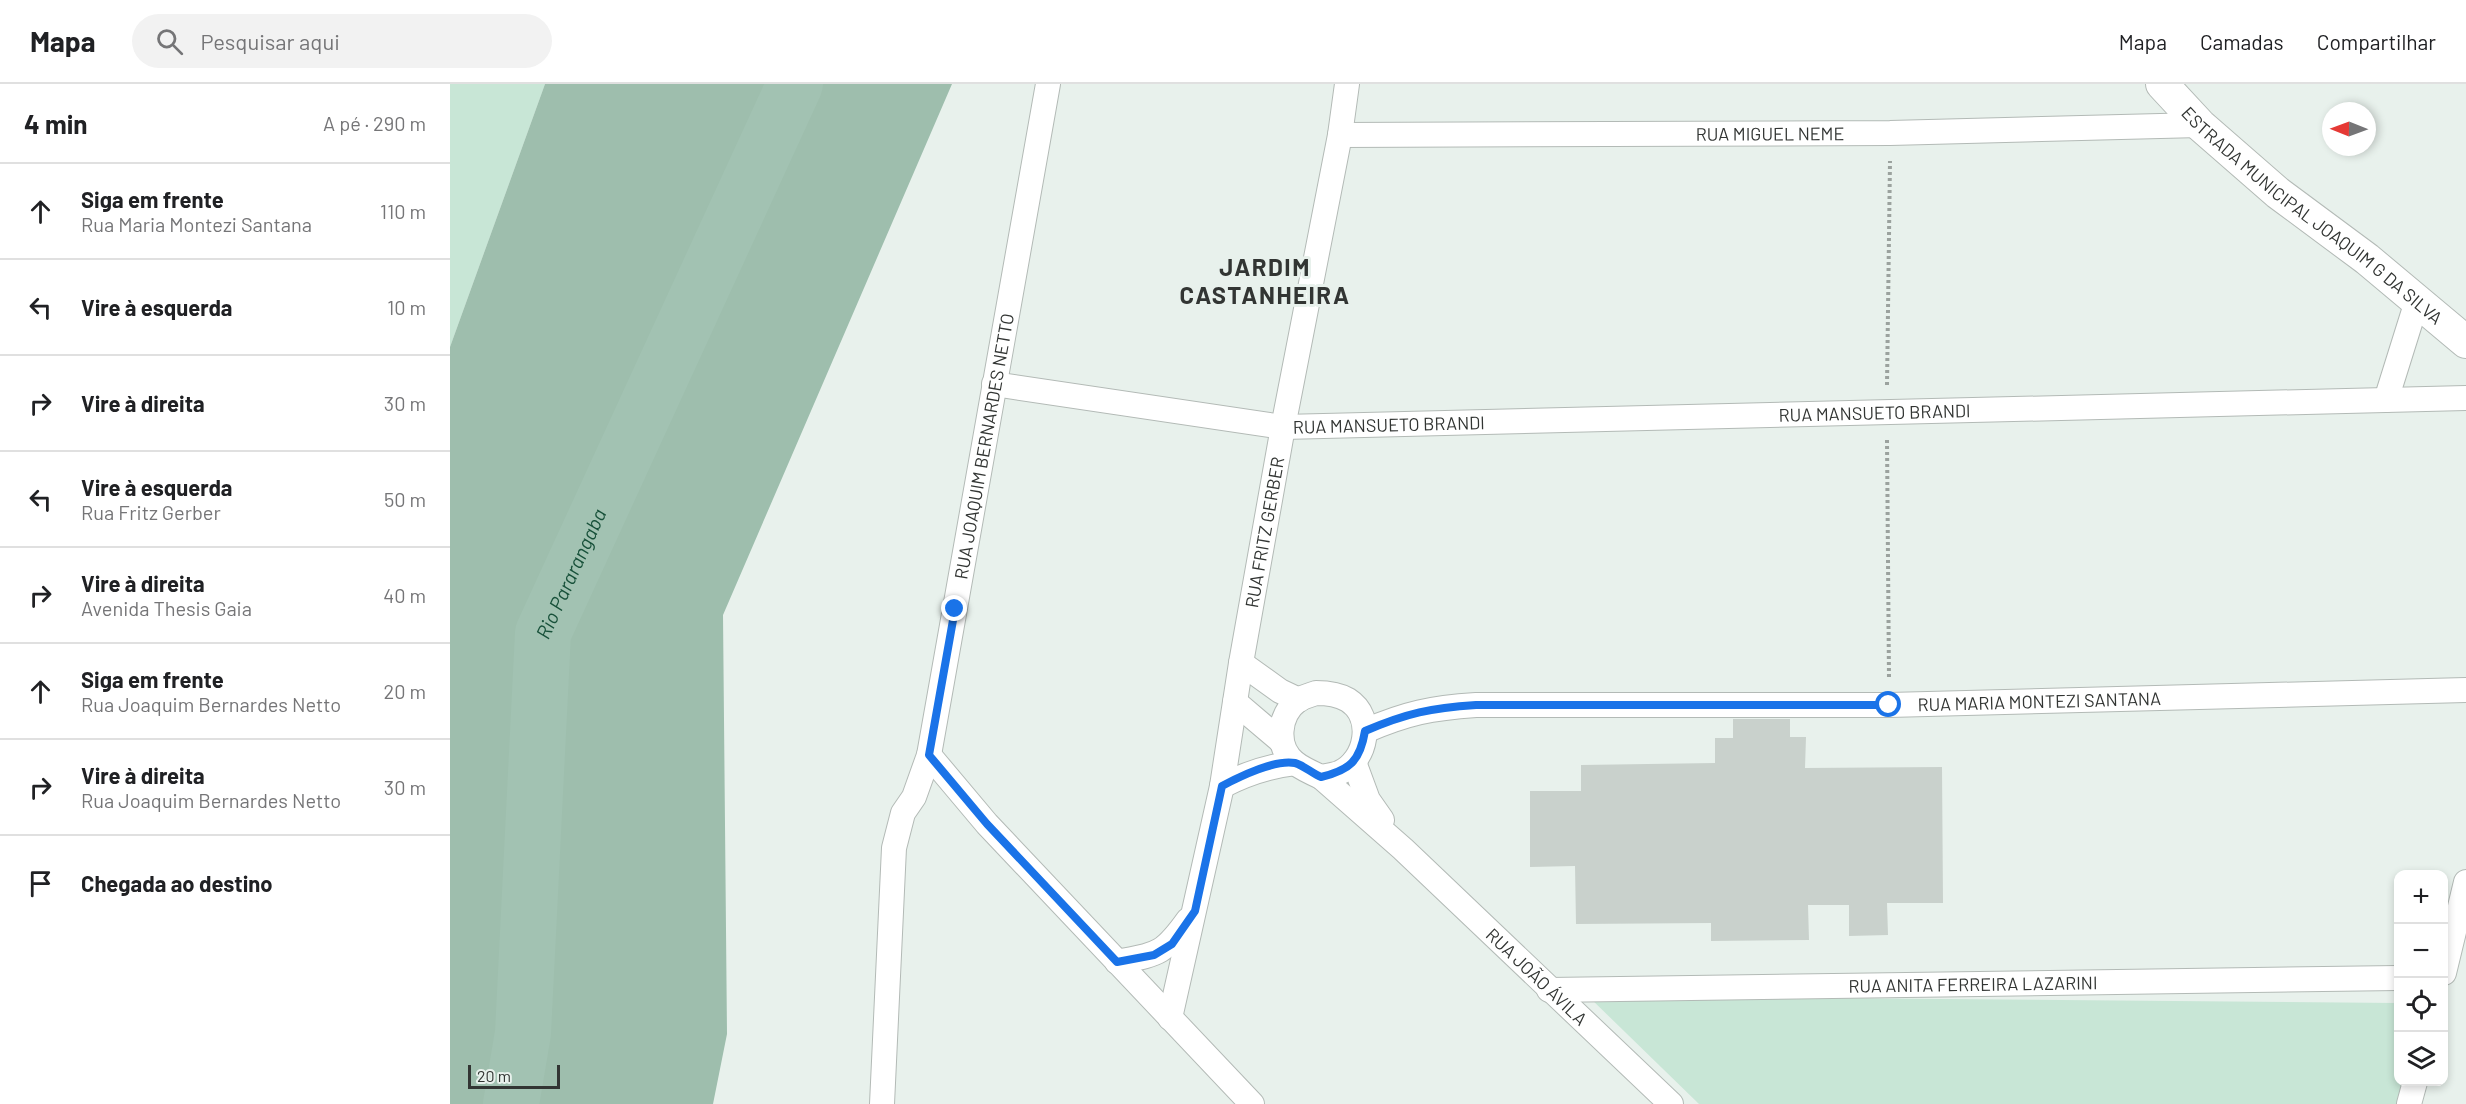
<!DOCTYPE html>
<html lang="pt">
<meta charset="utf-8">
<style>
:root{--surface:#fff;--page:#f2f2f2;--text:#202124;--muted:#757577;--line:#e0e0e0}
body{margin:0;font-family:Barlow,sans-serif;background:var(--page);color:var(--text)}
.controls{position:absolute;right:18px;bottom:18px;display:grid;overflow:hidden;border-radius:12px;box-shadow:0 3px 9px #0003}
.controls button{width:54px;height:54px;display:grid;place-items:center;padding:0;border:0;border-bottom:2px solid var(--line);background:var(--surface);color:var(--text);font:30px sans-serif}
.compass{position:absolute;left:1872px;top:18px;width:54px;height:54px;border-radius:50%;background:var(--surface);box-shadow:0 3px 9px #0003;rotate:271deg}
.scale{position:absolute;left:18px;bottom:15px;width:92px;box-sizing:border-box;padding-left:6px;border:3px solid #323533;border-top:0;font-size:16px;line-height:21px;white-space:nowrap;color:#323533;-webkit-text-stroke:4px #e8f1ec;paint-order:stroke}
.stop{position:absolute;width:18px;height:18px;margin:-14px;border:4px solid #1a73e8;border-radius:50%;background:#fff}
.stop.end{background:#1a73e8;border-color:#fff;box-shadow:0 2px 6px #0008}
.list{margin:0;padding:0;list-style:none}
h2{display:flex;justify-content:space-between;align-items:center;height:78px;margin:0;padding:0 24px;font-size:26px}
h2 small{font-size:20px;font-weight:400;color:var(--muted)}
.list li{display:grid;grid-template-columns:39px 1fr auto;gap:18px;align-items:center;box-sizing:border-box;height:96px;padding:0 24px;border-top:2px solid var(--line)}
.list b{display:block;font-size:22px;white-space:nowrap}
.list p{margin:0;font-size:20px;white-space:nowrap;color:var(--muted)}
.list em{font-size:20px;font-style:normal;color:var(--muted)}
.icon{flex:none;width:33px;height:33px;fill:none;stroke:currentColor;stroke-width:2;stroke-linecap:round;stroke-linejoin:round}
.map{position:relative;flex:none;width:2016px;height:1020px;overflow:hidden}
header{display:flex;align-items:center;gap:36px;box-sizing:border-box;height:84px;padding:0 30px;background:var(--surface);border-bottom:2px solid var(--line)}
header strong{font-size:28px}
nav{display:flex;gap:33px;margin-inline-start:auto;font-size:21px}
.search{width:420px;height:54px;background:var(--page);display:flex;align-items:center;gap:15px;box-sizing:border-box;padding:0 21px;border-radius:33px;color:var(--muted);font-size:22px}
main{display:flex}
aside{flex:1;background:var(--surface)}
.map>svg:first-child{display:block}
.green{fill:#c8e6d6}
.forest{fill:#9ebead}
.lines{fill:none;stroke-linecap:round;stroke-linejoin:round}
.river{stroke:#a2c2b2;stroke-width:56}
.building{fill:#c9d1cc}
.minor-casing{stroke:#b3bab6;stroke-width:26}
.tertiary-casing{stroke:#b3bab6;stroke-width:34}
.path{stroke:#9ba29e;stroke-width:4;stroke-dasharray:3 3;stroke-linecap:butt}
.minor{stroke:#fff;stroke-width:24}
.tertiary{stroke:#fff;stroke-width:32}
.route{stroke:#1a73e8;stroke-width:8}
.labels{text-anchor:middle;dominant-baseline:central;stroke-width:6;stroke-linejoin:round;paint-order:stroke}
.street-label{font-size:18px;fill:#323533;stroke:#e8f1ec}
.water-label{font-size:20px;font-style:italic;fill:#18513a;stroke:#e8f1ec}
.district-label{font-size:24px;font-weight:bold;letter-spacing:1.5px;fill:#323533;stroke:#e8f1ec}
</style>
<header>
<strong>Mapa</strong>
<div class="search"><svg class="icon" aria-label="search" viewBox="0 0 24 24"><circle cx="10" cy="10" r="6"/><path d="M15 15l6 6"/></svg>Pesquisar aqui</div>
<nav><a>Mapa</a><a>Camadas</a><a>Compartilhar</a></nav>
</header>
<main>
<aside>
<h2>4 min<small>A pé · 290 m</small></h2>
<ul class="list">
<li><svg class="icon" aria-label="ahead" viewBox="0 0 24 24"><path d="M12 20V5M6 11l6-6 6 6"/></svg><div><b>Siga em frente</b><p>Rua Maria Montezi Santana</p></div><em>110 m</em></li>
<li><svg class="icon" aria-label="left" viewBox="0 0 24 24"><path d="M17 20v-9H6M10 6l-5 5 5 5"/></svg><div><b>Vire à esquerda</b></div><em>10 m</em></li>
<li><svg class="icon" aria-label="right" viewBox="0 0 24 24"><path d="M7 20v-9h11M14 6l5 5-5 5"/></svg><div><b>Vire à direita</b></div><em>30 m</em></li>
<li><svg class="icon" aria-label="left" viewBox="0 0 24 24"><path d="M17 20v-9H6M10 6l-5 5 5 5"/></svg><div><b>Vire à esquerda</b><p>Rua Fritz Gerber</p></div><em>50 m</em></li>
<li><svg class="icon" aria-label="right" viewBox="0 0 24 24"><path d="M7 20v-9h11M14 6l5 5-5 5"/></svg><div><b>Vire à direita</b><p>Avenida Thesis Gaia</p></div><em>40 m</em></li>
<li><svg class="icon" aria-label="ahead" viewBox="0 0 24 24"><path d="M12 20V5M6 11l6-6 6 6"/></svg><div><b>Siga em frente</b><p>Rua Joaquim Bernardes Netto</p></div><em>20 m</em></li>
<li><svg class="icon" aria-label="right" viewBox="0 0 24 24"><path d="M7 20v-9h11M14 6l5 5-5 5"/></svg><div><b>Vire à direita</b><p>Rua Joaquim Bernardes Netto</p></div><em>30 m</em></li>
<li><svg class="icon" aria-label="arrive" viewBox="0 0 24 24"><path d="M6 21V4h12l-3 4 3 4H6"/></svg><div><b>Chegada ao destino</b></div></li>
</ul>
</aside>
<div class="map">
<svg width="2016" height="1020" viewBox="0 0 2016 1020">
<rect width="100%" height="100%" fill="#e8f1ec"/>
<path class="green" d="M0,0H95L0,263Z
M1138,912L1948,919V998H1956L1949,1020H1249Z"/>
<path class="forest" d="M95,0H502L273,531L277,950L263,1020H0V263Z"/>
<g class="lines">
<path class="river" id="s1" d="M61,1020L73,949L93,549L345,0"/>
</g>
<path class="building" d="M1283,635H1340V653H1356L1355,684L1492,683L1493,819H1437L1438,851L1399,852V821H1358L1359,856L1261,857V839L1126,840L1125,782L1080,783V707H1131V681L1265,679V654H1283Z"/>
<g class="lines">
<defs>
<g id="minor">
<path id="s2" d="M890,51L1440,49L1750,41"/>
<path id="s3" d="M544,300L833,343L2016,314"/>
<path d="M1936,316L1967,217"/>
<path d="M791,579L830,607L849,616"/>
<path d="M866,609C877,609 888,610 898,616C925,633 917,677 889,689C883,691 876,692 871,693C862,689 853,685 845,679C825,663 828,631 848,616C853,613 860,611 866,609Z"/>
<path d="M785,618L831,657"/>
<path id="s4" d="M915,647C957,629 981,624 1026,621H1439L2016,606"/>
<path d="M479,671L537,740L802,1020"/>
<path d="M904,678L918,716L932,736"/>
<path id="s5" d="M871,693L953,765L1221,1020"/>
<path d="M772,702C797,689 818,682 845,679"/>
<path d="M667,878C708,870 713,871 738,836"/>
<path d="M1994,889L2016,798"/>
<path id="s6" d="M1099,906L1948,894"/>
<path id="s7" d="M720,934L772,702L791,579L833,343L890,51L897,0"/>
<path id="s8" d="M432,1020L444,764L453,729L464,713L479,671L598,0"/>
<path d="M1959,1020L1965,998"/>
</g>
<g id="tertiary">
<path id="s9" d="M1712,0L1750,41L1828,109L1917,175L2016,258"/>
</g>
</defs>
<use href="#minor" class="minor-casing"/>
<use href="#tertiary" class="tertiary-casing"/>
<path class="path" d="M1437,301L1440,77
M1437,356L1439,595"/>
<use href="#minor" class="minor"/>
<use href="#tertiary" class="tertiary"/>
</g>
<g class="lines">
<path class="route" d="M505,525L479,671L537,740L667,878L704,871L722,860L745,827L772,702C789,693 826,675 845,679C853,681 863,690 871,693C900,686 910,677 915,647C957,629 981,624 1026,621H1439"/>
</g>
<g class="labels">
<g class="street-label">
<text stroke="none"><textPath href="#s2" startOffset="430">RUA MIGUEL NEME</textPath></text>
<text stroke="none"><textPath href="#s9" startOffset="200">ESTRADA MUNICIPAL JOAQUIM G DA SILVA</textPath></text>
<text stroke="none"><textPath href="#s3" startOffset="884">RUA MANSUETO BRANDI</textPath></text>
<text stroke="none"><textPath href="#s3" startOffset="398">RUA MANSUETO BRANDI</textPath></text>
<text stroke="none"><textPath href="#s8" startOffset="670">RUA JOAQUIM BERNARDES NETTO</textPath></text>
<text stroke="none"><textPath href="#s7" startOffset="495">RUA FRITZ GERBER</textPath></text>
<text stroke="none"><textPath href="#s4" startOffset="678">RUA MARIA MONTEZI SANTANA</textPath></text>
<text stroke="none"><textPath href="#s5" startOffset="294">RUA JOÃO ÁVILA</textPath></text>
<text stroke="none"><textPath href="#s6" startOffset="424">RUA ANITA FERREIRA LAZARINI</textPath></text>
</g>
<g class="water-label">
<text stroke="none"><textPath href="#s1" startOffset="538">Rio Pararangaba</textPath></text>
</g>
<g class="district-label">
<text x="815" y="182">JARDIM<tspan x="815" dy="28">CASTANHEIRA</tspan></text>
</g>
</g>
</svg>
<div class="controls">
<button>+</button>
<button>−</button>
<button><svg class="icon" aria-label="locate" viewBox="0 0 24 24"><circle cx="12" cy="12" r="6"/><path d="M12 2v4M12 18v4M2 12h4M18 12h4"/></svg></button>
<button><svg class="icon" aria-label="layers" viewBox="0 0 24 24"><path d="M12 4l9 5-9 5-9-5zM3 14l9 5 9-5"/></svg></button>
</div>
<svg class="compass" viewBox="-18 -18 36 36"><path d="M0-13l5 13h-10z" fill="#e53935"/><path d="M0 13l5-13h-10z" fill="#757577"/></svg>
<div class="scale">20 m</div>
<div class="stop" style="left:1439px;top:621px"></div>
<div class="stop end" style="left:505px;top:525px"></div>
</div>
</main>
